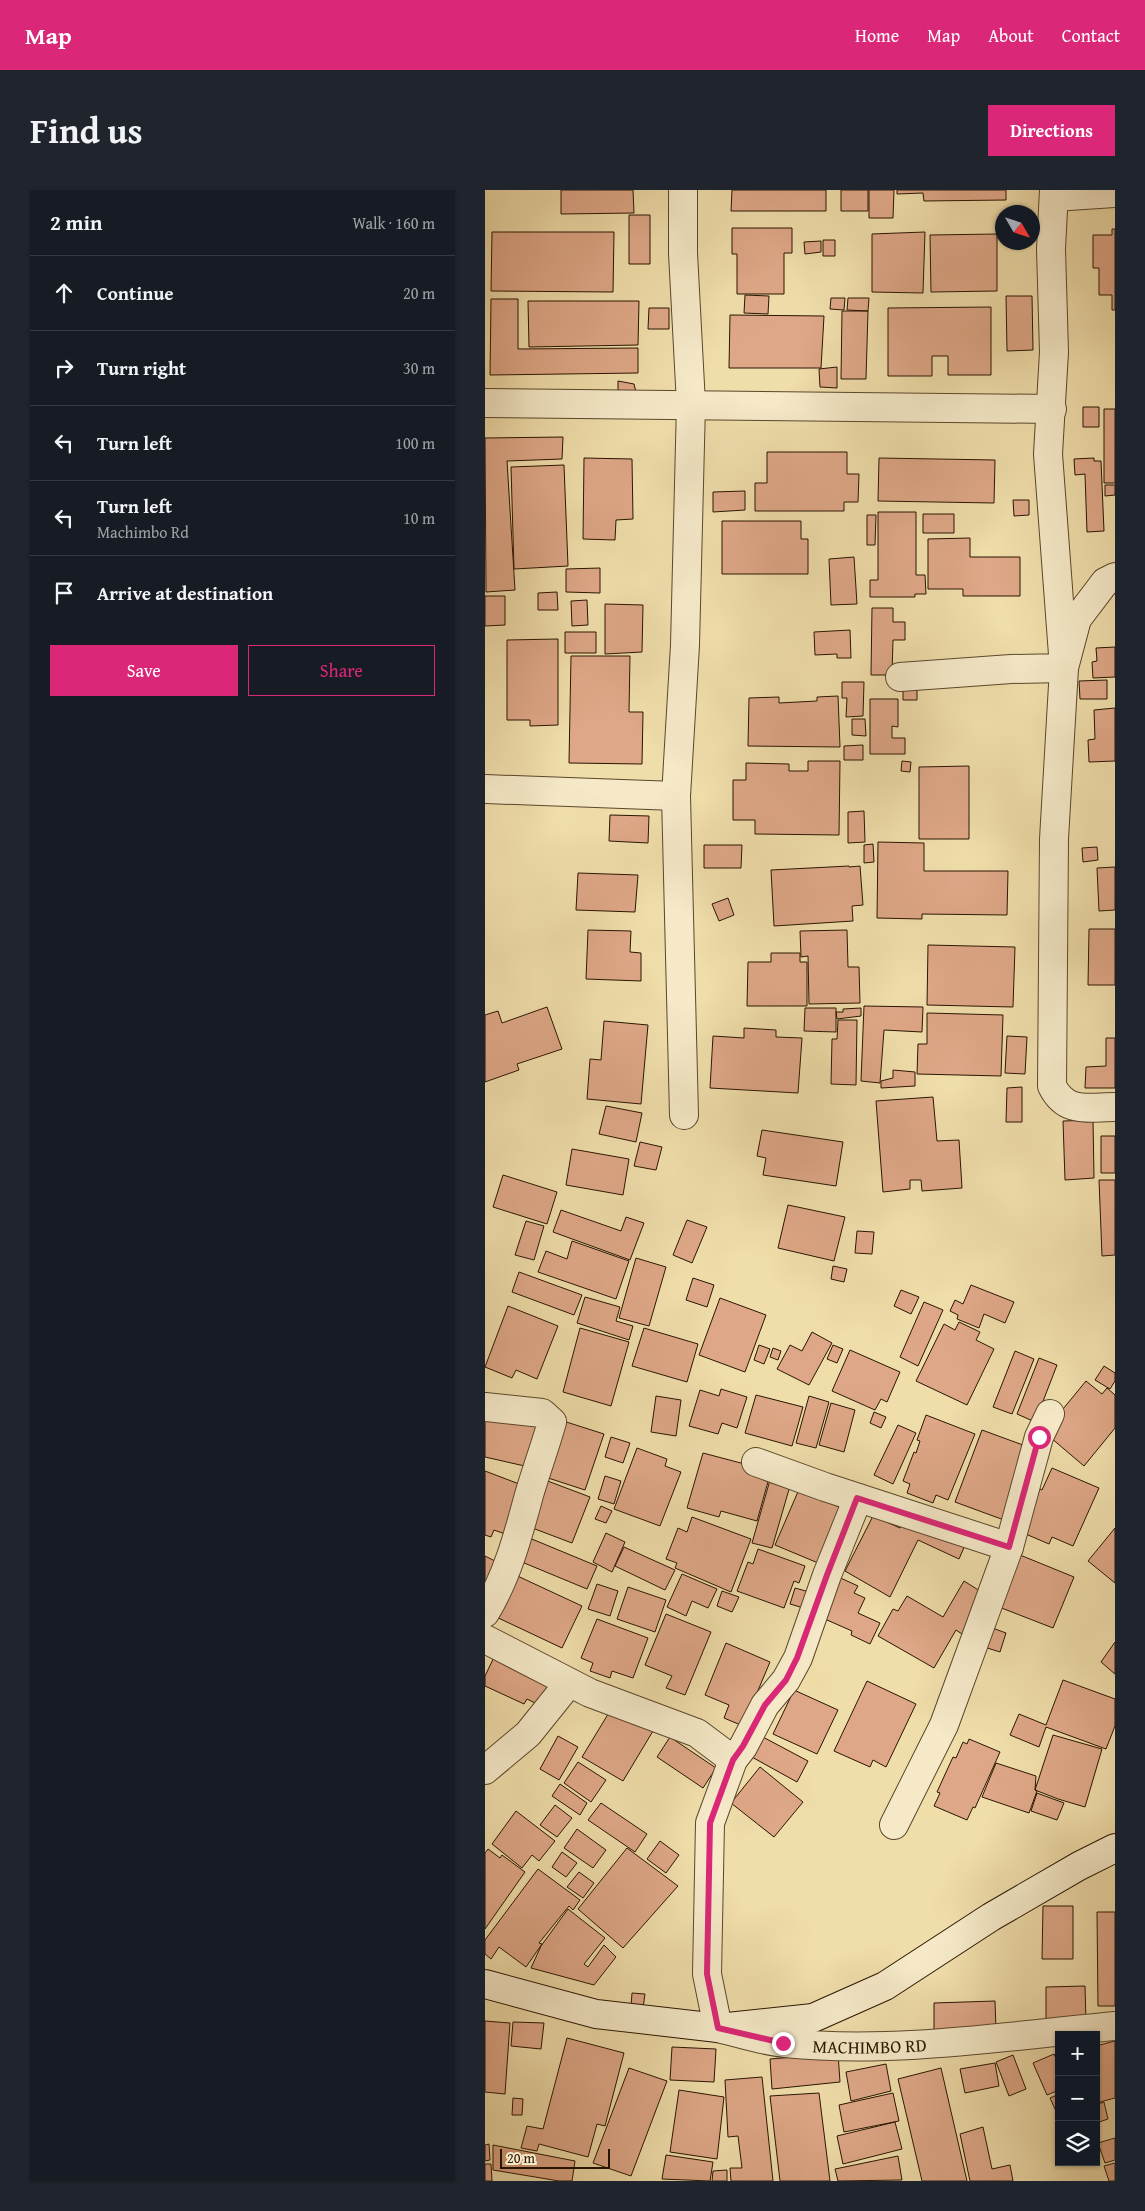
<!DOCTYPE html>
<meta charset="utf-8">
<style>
:root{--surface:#171b24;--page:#20242c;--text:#f1f3f6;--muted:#9ea1a6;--line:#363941;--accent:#db2777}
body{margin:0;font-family:"Gentium Book Plus",serif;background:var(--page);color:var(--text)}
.controls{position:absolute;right:15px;bottom:15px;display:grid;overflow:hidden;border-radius:0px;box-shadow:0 1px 4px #0004}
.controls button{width:45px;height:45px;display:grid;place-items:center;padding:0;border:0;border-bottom:1px solid var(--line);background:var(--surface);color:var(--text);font:25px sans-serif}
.compass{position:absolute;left:510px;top:15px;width:45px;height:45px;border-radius:50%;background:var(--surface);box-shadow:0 1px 4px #0004;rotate:129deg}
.scale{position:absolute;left:15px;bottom:12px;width:110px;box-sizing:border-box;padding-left:5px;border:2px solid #2a1501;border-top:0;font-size:14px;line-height:18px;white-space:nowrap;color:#2a1501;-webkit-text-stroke:4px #f5e9c8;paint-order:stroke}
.stop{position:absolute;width:15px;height:15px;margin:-11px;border:4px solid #db2777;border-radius:50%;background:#fff}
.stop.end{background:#db2777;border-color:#fff;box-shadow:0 1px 5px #0008}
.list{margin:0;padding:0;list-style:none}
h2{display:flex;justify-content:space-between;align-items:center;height:65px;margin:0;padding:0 20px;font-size:21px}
h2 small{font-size:16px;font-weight:400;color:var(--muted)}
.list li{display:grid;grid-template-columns:32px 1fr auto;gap:15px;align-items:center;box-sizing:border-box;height:75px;padding:0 20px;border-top:1px solid var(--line)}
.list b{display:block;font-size:19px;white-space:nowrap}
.list p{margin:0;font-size:16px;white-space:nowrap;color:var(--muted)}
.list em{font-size:16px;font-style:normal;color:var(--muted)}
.actions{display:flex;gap:10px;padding:15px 20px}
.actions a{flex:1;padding:11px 0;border:1px solid var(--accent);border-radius:0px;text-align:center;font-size:18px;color:var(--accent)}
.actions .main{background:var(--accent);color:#fff}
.icon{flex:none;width:28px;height:28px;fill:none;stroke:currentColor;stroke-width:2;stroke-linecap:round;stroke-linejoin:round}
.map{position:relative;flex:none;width:630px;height:1991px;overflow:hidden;border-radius:0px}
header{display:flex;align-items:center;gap:30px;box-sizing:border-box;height:70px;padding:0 25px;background:var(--accent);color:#fff}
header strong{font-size:24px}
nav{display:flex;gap:28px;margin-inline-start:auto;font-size:18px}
.intro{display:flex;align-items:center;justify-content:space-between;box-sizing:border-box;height:120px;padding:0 30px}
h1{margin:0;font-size:35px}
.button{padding:12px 22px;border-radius:0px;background:var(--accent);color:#fff;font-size:18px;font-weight:700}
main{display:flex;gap:30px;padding:0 30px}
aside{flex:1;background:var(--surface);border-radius:0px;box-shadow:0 1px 4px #0004}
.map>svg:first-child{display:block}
.building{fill:#dea787;stroke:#2a1501}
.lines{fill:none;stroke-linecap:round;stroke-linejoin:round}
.street-casing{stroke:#5b472b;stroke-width:30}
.secondary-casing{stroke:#2a1501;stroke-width:30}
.street{stroke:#f5e9c8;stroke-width:28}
.secondary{stroke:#f5e9c8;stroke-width:28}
.route{stroke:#db2777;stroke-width:6}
.labels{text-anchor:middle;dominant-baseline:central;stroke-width:4;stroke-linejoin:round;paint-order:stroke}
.street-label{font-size:18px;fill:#2a1501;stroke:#f5e9c8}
</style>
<header>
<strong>Map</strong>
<nav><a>Home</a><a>Map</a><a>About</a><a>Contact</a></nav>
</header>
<div class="intro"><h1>Find us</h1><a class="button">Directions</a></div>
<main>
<aside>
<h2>2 min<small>Walk · 160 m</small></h2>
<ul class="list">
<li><svg class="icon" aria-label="ahead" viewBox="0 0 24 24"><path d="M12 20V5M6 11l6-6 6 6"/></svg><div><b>Continue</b></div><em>20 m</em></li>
<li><svg class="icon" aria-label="right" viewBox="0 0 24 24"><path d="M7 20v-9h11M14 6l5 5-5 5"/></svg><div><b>Turn right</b></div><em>30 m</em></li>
<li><svg class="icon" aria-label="left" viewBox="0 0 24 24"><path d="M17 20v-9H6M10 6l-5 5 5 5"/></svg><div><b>Turn left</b></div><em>100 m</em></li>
<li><svg class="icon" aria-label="left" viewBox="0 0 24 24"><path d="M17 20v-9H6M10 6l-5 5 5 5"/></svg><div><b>Turn left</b><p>Machimbo Rd</p></div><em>10 m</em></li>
<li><svg class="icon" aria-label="arrive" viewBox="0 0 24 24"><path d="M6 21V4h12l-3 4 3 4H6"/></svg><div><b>Arrive at destination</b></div></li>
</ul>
<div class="actions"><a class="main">Save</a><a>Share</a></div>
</aside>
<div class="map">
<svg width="630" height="1991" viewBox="0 0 630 1991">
<rect width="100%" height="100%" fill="#efddaa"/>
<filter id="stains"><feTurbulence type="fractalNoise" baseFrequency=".004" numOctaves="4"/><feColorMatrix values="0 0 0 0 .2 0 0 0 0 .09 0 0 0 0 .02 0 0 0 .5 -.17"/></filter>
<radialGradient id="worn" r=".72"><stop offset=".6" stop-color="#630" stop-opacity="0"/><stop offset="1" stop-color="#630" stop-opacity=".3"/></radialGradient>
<path class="building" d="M76,0H148L149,23L76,24Z
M247,0H341V21H246Z
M356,0H383V21H356Z
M384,0H409L408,28H384Z
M412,0H521V10L439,11L438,3L412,4Z
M144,25H165V74H144Z
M247,38H307V63H299V104H252V64H247Z
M627,39H630V120H627V105H614V78H608V45H627Z
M7,42H129L128,102L6,101Z
M440,42L438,103L387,102V44Z
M512,44V101L446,102L445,45Z
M338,50H350V66H338Z
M336,51V62L320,64L319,52Z
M260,105L284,106L283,124L259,123Z
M521,106H547L548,160L522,161Z
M346,108H360L359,120L345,119Z
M363,108H384L383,121L362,120Z
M6,109H33V159L153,158V183L5,185Z
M43,111H154L153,155L44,157Z
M506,117V185H463V166H447V186H403V118Z
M164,118H184V139H163Z
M357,121H383L381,189H356Z
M245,125L339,126L336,178H244Z
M352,177V198L335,197L334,179Z
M133,191L149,194L151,202H133Z
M598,217H614V237H598Z
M619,219H630V293H619Z
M78,247L77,269L22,271L30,400L1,402L0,248Z
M282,262H362V284H374L373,312H359V321H270V293H282Z
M99,268L147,269L148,329L131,330L130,350L98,349Z
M394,268L510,270L509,313L393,311Z
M609,268V271H616L619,341L602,342L600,284L590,285L589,269Z
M79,275L83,376L29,379L26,277Z
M620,295H630V305L620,306Z
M260,301V320L228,322V302Z
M528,310H544V325L529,326Z
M393,322H431V385H440L441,404H430V407H385V390H393Z
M438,324H469V343H438Z
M382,325H391L390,355H382Z
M237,331H316V349H323V384H237Z
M485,348V367H535V406H478V399H443V349Z
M369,367L372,414L346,415L344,369Z
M115,378V403L81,402V379Z
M72,402L73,420H53V403Z
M0,406H20V435L0,436Z
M102,410L103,435L87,436L86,411Z
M120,414L158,415L157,462L120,464Z
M387,418H408V432H420V450H408L407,485H386Z
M365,440L366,468H352V464L330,465L329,442Z
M80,442H111V463H80Z
M73,449V535L45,536V530H22V450Z
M630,457V487L608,488L607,472L612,471L611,458Z
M86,466H145L144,522H158L157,574L84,573Z
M622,490V509H595L594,491Z
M357,492H379L378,526L361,527L362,508H357Z
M418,500H432V510H418Z
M353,506L355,557L263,556L264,508L294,507V513L332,511V507Z
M385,509H413V537L407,536V548H420V564H385Z
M630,518V571L604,572L603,550L610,549L609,520Z
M367,529H380L381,546L367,545Z
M378,555V570H359V556Z
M323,571H355L354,645L270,644V630H248V590H261V573L304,574V581H323Z
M417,571L426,572L425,582L416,581Z
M484,576V649H434V577Z
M379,621L380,652L363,653V622Z
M125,625L164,626L163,653L124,651Z
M393,652L439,653V681H523L522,725L437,724V729L392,728Z
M388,654L389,672L379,673V655Z
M219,655H257L256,678H219Z
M612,657L613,670L598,672L597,658Z
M364,676V677L375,676L378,715L367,716L368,731L289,736L286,680Z
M630,677V720L614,721L612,678Z
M93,683L153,685L150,722L91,720Z
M243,708L249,725L234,731L227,714Z
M604,739H630V795H603Z
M103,740L146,741L145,762L156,763V791L101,789Z
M362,740L363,777H374L375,813L324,814L323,766L316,767L315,741Z
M443,755L530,757L528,817L442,815Z
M286,763H315V772H322V816H262L263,772H286Z
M379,816L438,817L437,842L399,840L395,893L376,891Z
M62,817L77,859L32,874L34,880L0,892V825L13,821L17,833Z
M320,818H351V842L319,841Z
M376,818V826L352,829L351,822H358V819Z
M442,823L518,825L516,886L432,884L433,854H442Z
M353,830H372L371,895L346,894L347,849H352Z
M119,831L163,835L156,914L102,909L105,869L116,870Z
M259,838L291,840V847L317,848L313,903L225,898L228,846L259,848Z
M522,846L542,847L540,884L520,883Z
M621,848H630V898H600L601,877L621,876Z
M408,880L430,882V896L396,898V891L408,888Z
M537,897V932H521L522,898Z
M448,907L452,951L474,950L477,998L437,1001L436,990H425V999L398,1002L391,911Z
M121,916L157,923L151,952L114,944Z
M608,930L609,988L580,990L578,931Z
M277,940L358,952L351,996L278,985L281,968L272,966Z
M616,946H630V983H616Z
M155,952L177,957L171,980L149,976Z
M87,959L144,969L138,1005L81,995Z
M18,985L72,1002L62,1034L8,1017Z
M614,990H630V1065L617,1066Z
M303,1015L360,1027L349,1071L293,1058Z
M76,1020L136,1041L141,1027L159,1033L145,1070L68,1042Z
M202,1030L222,1037L207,1073L188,1065Z
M41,1031L59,1036L49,1070L30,1065Z
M372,1041L389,1042L387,1064L370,1063Z
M87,1051L144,1071L131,1109L53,1082L61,1061L82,1069Z
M151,1068L181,1077L164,1136L134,1128Z
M348,1076L362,1079L359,1092L346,1089Z
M34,1082L97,1105L89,1125L27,1102Z
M208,1088L229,1095L222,1117L201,1110Z
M486,1095L529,1112L520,1133L499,1124L494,1138L472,1129L473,1125L465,1121L470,1110L478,1114Z
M416,1100L434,1107L426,1124L409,1116Z
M100,1107L135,1117L131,1131L148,1136L144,1150L92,1133Z
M235,1108L281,1125L260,1182L214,1165Z
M439,1112L458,1120L433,1176L415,1167Z
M23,1116L73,1136L52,1189L31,1180L27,1188L0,1177Z
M474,1132L495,1142L491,1150L509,1159L482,1215L431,1191L459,1134L470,1140Z
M95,1138L144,1152L126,1216L78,1202Z
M159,1138L213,1154L202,1192L147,1176Z
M327,1142L347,1153L324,1195L292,1179L305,1155L317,1161Z
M274,1155L285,1159L279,1174L269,1170Z
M348,1155L358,1159L352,1173L342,1169Z
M288,1158L296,1161L293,1170L285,1167Z
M365,1160L415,1182L402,1212L396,1209L390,1220L347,1201Z
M530,1161L549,1169L527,1224L508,1217Z
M554,1168L572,1175L550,1232L532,1224Z
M619,1176L630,1183V1191L625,1199L610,1190Z
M601,1191L617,1204L622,1198L630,1205V1238L599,1276L559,1242Z
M236,1199L262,1207L252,1238L237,1233L233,1244L204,1236L215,1200L234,1206Z
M271,1205L318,1217L307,1256L260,1243Z
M171,1206L196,1210L191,1246L166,1242Z
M324,1206L344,1212L331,1258L311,1253Z
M346,1213L370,1220L359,1262L334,1255Z
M0,1221L56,1232L44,1277L0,1267Z
M389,1222L401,1227L396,1238L385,1233Z
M441,1225L490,1244L463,1310L451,1305L448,1313L422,1303L425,1294L418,1291L429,1262L431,1263L435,1251L432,1250Z
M72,1229L119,1244L100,1300L54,1285Z
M413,1235L431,1243L408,1294L389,1285Z
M497,1240L546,1258L519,1330L470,1312Z
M126,1247L145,1253L138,1273L120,1267Z
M152,1258L182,1269L180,1276L196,1282L175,1336L129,1319Z
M218,1263L286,1281L272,1331L236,1321L234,1327L202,1318Z
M567,1278L614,1298L588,1356L567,1347L564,1354L536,1342L555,1299L557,1300Z
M0,1281L42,1297L23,1345L9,1340L6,1347L0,1345Z
M287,1283L307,1289L287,1358L267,1353Z
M120,1286L136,1291L129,1314L113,1309Z
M60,1290L105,1307L87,1353L42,1336Z
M318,1290L345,1313L361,1320L338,1375L290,1355Z
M116,1316L127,1321L121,1333L110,1329Z
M421,1325L481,1353L474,1369L433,1350L405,1407L360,1381L388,1326L415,1338Z
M207,1327L266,1349L246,1402L190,1378L192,1373L181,1369L193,1338L202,1342Z
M630,1338V1393L603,1371Z
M121,1343L140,1352L127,1382L108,1372Z
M42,1347L112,1376L102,1399L32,1370Z
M139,1357L190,1380L180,1400L130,1376Z
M273,1359L320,1376L314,1393L309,1391L299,1418L252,1401L263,1372L268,1374Z
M535,1365L589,1387L568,1438L514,1417Z
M0,1366L18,1375L0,1411Z
M26,1383L97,1416L77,1458L7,1425Z
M197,1384L232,1399L223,1418L207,1411L201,1426L182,1417Z
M349,1385L373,1396L369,1403L380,1408L373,1423L395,1433L385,1454L366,1445L367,1441L333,1426Z
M479,1391L503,1406L480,1446L471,1440L449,1478L393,1446L408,1419L413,1421L422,1406L458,1427Z
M112,1394L133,1401L125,1426L103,1419Z
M143,1397L181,1410L170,1442L132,1429Z
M310,1398L328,1403L322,1419L305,1414Z
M237,1401L254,1407L247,1422L232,1416Z
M181,1424L226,1442L200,1505L181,1498L187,1486L160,1475Z
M112,1429L163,1448L148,1488L127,1481L125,1488L105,1481L108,1473L96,1468Z
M502,1436L521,1443L515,1462L496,1456Z
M630,1452V1484L616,1472Z
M241,1453L285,1472L258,1536L239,1528L244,1515L220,1505Z
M11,1463L71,1491L58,1517L42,1509L39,1514L0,1496V1486Z
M578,1490L630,1509V1536L621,1559L561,1537L554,1557L525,1545L534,1524L561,1535Z
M382,1491L431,1514L401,1577L388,1570L385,1577L349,1561Z
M309,1500L353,1520L332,1564L288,1544Z
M128,1516L168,1541L138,1591L97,1567Z
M568,1545L617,1559L600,1617L573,1609L550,1600Z
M73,1546L93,1557L74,1590L55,1579Z
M276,1546L323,1571L312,1592L265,1566Z
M185,1547L231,1578L218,1598L172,1567Z
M484,1549L515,1562L490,1618L488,1617L482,1630L449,1616L455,1603L452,1602L468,1567L471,1568L478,1552L482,1554Z
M93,1572L121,1590L106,1612L79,1593Z
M511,1573L551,1586L550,1600L552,1601L544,1623L497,1607Z
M275,1577L318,1612L289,1647L246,1613Z
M75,1594L102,1613L95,1625L67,1606Z
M552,1603L579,1613L572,1630L546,1621Z
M116,1613L162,1644L150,1662L103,1630Z
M70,1615L87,1628L72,1647L55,1635Z
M31,1621L70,1651L54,1671L47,1665L37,1678L7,1654Z
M92,1639L121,1660L108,1678L79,1658Z
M175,1651L194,1665L181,1683L162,1669Z
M142,1658L193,1696L138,1758L93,1719Z
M3,1659L15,1668L17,1665L40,1682L0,1739V1663Z
M77,1662L92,1673L81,1687L67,1677Z
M53,1679L95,1710L88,1720L84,1716L54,1753L57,1754L41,1777L14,1757L6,1769L0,1764V1750Z
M94,1682L109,1693L98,1708L82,1697Z
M558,1716H588V1769H557Z
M83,1719L120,1748L99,1774L103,1777L119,1755L131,1767L109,1795L46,1778L56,1756Z
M612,1722H630V1816H613Z
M600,1796L601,1832H561V1797Z
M147,1803L160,1804L158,1818L146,1816Z
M510,1811L511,1840L449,1841V1813Z
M0,1831L25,1833L20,1904L0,1902Z
M28,1832L59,1833L56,1859L26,1856Z
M82,1848L139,1863L120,1936L112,1934L103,1967L54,1954L52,1961L36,1958L42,1936L58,1939Z
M630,1851V1908L611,1913V1856Z
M187,1857L231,1859L229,1892L185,1890Z
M353,1863L355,1892L287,1899L285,1869Z
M569,1864L574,1875V1900L562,1905L548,1873Z
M528,1865L541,1899L524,1906L511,1872Z
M510,1873L514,1896L480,1903L475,1879Z
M401,1874L406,1901L366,1911L361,1882Z
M144,1878L182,1891L146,1986L108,1973Z
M456,1878L482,1991H437L413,1889Z
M277,1887L288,1991H246L245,1978H257L253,1946L243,1947L240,1890Z
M194,1900L239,1907L232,1969L185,1962Z
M334,1903L345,1991H295L285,1906Z
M408,1903L414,1931L359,1942L354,1915Z
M574,1904V1928L565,1908Z
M28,1908L38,1909L37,1925H27Z
M619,1912L623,1929L611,1933V1915Z
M410,1932L417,1959L358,1974L352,1946Z
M498,1937L507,1979L525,1975L528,1991H485L475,1944Z
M630,1948V1970L620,1973L613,1953Z
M4,1954L5,1970L0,1971V1955Z
M8,1955L90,1971L87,1991H74L8,1980Z
M181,1965L228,1972L225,1991L177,1989Z
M413,1966L417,1990L353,1991L350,1979Z
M630,1973V1991H624L619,1976Z
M0,1974H6L7,1991H0Z
M242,1980V1991H227L228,1981Z"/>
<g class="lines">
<defs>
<g id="street">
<path d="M198,0V63L206,214L200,455L191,606L199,925"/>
<path d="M569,7L630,3"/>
<path d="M0,213L567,219"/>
<path d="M630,387L620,392L592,429L579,478L569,649L567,896C581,924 602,917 630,917"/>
<path d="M415,487L526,479L579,478L563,264L569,162L566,59L569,0"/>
<path d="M0,599L191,606"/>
<path d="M0,1217L57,1223L67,1232C60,1257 51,1281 44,1305C33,1346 22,1387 0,1423"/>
<path d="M271,1272L340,1297L524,1357"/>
<path id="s1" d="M373,1308L342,1385L313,1468L301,1490L280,1515L258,1557L248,1570L225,1633L222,1784L233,1838C255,1843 278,1851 300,1853C407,1864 523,1846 630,1836"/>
<path d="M0,1449L105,1503L212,1543L248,1570"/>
<path d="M0,1580L43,1544L84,1493"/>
<path d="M409,1635L459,1535L524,1357L554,1247L565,1224"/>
</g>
<path id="secondary" d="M0,1794L111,1824L233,1838L328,1828L400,1796L506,1727L594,1676L630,1658"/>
</defs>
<use href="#street" class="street-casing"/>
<use href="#secondary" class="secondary-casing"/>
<use href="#street" class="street"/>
<use href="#secondary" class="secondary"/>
</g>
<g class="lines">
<path class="route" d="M298,1853L233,1838L222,1784L225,1633L248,1570L258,1556L280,1515L301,1490L312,1468L342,1385L372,1308L524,1357L554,1247"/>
</g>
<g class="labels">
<g class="street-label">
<text stroke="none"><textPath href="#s1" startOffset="719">MACHIMBO RD</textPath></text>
</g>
</g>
<rect width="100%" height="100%" filter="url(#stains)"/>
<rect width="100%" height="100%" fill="url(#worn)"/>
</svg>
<div class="controls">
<button>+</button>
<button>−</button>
<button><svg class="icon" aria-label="layers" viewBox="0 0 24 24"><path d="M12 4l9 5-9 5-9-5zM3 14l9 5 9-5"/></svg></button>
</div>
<svg class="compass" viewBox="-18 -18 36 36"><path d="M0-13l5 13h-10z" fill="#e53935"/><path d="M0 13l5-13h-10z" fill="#9ea1a6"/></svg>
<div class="scale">20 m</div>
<div class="stop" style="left:554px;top:1247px"></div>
<div class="stop end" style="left:298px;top:1853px"></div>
</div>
</main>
